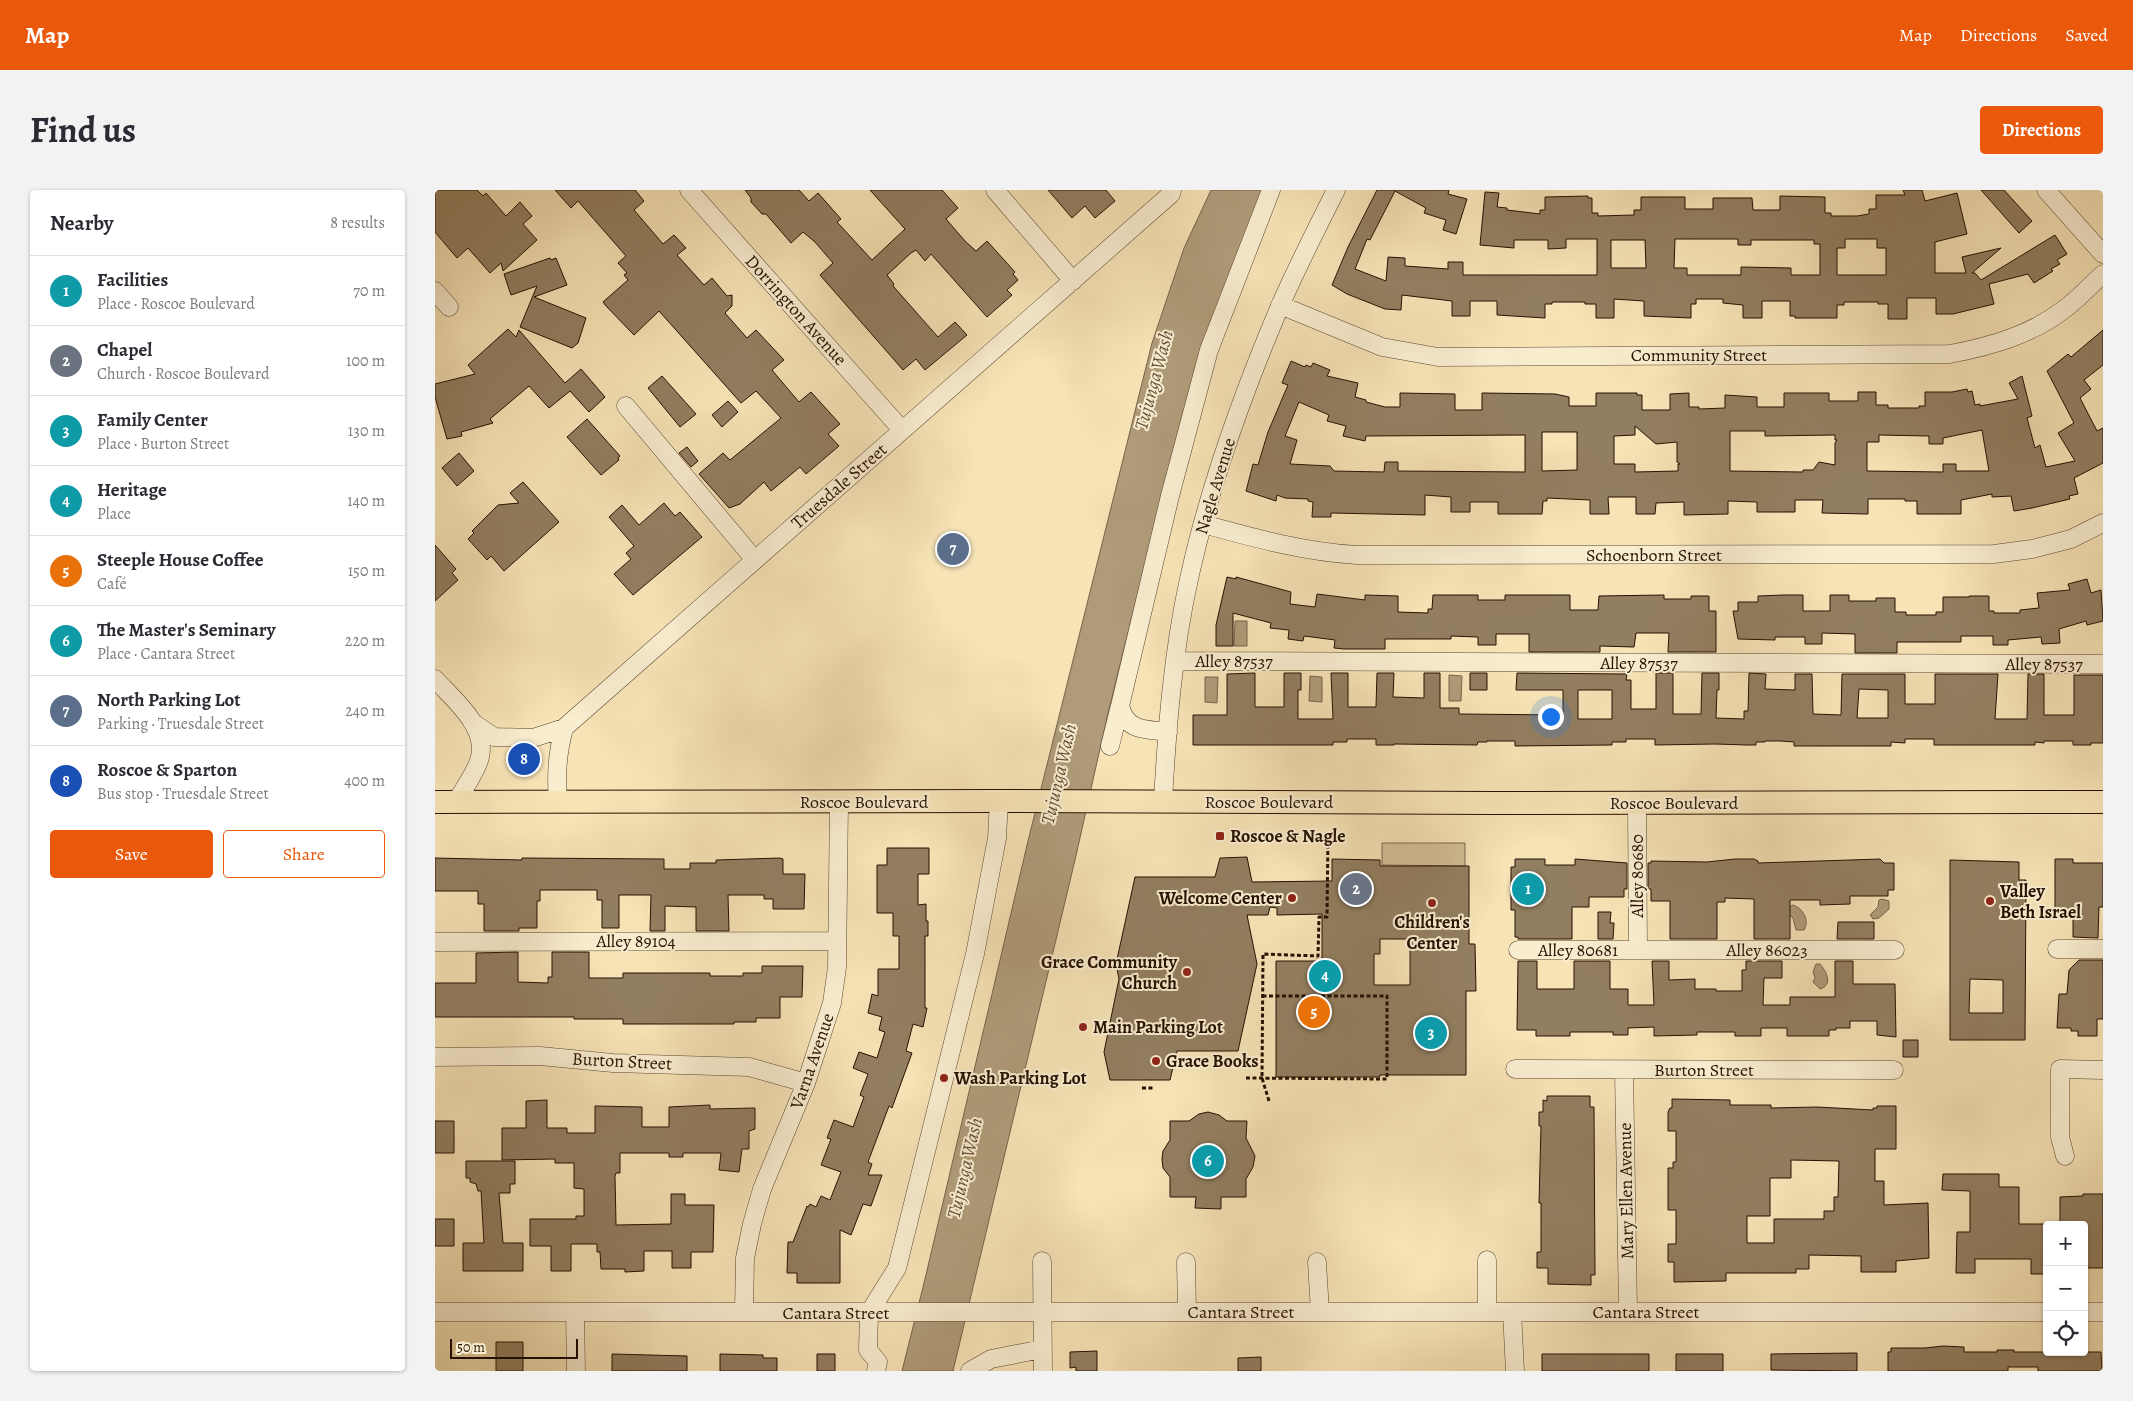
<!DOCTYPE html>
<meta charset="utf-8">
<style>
:root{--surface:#fff;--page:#f2f2f3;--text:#2b2b33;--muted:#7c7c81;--line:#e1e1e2;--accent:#ea580c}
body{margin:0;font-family:Alegreya,serif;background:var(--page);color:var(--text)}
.controls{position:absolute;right:15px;bottom:15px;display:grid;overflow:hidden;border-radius:5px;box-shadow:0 1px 4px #0004}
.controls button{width:45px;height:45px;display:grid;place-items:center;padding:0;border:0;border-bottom:1px solid var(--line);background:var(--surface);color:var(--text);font:25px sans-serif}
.scale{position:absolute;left:15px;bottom:12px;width:128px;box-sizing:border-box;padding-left:5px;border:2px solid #261002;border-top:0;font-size:14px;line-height:18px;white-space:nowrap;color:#261002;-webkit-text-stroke:4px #f9edd0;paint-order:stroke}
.you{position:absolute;left:1115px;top:526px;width:18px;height:18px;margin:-12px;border:4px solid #fff;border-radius:50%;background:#1a73e8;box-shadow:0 0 0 8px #1a73e833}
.badge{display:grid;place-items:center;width:32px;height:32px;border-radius:50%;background:var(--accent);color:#fff;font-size:16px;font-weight:700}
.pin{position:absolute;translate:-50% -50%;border:2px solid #fff;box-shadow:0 1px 5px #0006}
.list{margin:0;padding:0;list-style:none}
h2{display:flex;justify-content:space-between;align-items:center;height:65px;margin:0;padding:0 20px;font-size:21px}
h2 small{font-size:16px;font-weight:400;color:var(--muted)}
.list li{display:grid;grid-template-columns:32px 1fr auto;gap:15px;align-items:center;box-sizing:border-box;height:70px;padding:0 20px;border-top:1px solid var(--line)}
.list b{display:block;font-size:19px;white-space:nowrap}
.list p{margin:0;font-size:16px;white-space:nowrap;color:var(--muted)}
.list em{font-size:16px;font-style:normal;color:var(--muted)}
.actions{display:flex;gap:10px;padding:15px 20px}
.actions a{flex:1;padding:11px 0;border:1px solid var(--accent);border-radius:5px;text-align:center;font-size:18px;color:var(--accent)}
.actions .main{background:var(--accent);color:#fff}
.icon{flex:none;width:28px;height:28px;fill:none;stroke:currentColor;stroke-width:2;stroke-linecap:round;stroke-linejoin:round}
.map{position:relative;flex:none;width:1668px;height:1181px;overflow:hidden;border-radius:5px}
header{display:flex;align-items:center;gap:30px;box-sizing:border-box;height:70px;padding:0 25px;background:var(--accent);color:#fff}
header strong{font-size:24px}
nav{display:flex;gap:28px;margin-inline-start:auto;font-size:18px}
.intro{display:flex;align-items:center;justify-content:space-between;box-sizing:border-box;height:120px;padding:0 30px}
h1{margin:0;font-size:35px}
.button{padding:12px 22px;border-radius:5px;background:var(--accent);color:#fff;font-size:18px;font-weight:700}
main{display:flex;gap:30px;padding:0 30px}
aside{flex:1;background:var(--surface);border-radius:5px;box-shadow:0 1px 4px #0004}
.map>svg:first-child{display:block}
.green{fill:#d3bf97;stroke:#7c684c}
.water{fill:#af9b79;stroke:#786349}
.building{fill:#927e60;stroke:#261002;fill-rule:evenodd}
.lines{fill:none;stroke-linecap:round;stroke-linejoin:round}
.minor-casing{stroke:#5a452f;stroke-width:19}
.major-casing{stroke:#261002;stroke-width:24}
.path{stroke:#261002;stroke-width:3;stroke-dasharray:4 2.5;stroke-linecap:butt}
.minor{stroke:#f9edd0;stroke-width:18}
.major{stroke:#f6e3b6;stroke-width:22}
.poi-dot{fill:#8f2418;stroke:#f9edd0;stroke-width:2}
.labels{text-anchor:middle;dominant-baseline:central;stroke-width:4;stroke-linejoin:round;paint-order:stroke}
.street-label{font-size:18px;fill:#261002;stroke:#f9edd0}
.poi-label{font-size:18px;font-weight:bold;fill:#261002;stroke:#f9edd0;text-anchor:start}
.water-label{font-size:19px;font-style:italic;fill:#644f38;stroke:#f9edd0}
</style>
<header>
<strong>Map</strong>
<nav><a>Map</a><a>Directions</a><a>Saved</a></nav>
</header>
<div class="intro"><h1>Find us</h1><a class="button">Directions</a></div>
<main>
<aside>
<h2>Nearby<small>8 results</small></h2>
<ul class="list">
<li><span class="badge" style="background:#0f9aa8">1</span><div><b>Facilities</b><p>Place · Roscoe Boulevard</p></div><em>70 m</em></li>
<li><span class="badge" style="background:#6b7280">2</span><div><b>Chapel</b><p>Church · Roscoe Boulevard</p></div><em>100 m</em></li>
<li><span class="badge" style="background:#0f9aa8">3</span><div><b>Family Center</b><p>Place · Burton Street</p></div><em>130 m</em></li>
<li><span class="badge" style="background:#0f9aa8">4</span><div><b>Heritage</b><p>Place</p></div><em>140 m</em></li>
<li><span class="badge" style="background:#e8710a">5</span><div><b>Steeple House Coffee</b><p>Café</p></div><em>150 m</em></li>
<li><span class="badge" style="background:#0f9aa8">6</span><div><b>The Master's Seminary</b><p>Place · Cantara Street</p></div><em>220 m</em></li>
<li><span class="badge" style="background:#5c6f8a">7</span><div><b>North Parking Lot</b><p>Parking · Truesdale Street</p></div><em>240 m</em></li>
<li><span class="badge" style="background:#1a4fb4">8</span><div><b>Roscoe &amp; Sparton</b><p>Bus stop · Truesdale Street</p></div><em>400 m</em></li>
</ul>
<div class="actions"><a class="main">Save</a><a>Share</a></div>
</aside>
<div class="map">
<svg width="1668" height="1181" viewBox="0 0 1668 1181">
<rect width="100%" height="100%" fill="#f6e3b6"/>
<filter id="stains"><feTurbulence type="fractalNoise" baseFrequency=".004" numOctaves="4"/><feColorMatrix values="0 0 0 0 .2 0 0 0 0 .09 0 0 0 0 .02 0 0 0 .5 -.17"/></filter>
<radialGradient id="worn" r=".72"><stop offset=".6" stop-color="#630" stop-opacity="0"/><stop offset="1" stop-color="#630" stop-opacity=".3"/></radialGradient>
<path class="green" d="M947,653H1030V676L947,675Z"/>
<path class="water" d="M776,0H831L744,238L673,523L640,670L518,1181H467L490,1089L593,651L717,153L749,58Z
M800,431H812V456H799Z
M1014,485L1027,486L1026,511H1014Z
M875,486L887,487V512L874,511Z
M770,487H783L782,513L770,512Z
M1447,709L1454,711V719L1444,728L1438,729L1435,725L1443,717L1444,710Z
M1358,715C1368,718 1375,731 1369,740H1361L1358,728L1354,725V717Z
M1381,774H1385C1392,782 1398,795 1385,799L1378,792L1380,788L1378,782Z"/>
<path class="building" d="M0,0H42L48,6L51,3L71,26L85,12L97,26L88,34L102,50L68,81L66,73L55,83L33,58L22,68L0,42Z
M120,0H200L209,11L199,20L228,54L239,45L251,58L242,65L269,95L277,88L292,106L297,105V116L290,123L312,148L321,140L349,170L337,180L347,192L364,212L376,202L405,234L393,244L404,256L371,284L365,277L336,301L329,292L305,314L294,318L264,284L288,263L295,270L346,228L321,201L306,213L224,121L199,145L171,116L168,112L193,90L189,85L192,83L183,73L191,66L143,11L136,18Z
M310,0H364L374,11L383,3L406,29L402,32L437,70L470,39L435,0H507L523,18L511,29L530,51L541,61L552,51L580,82L578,84L583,90L572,100L577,105L552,127L496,64L490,71L481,60L476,63L452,85L459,94L458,96L503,147L520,132L532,145L490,180L481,169L468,180L385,85L398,73L380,52L368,42L356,53L331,24H327L316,12V8Z
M613,0H671L680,11L660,28L650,16L637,28Z
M942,0H1014L1013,4L1032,9L1021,44L1008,40L1011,30L989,23L991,18L960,1L935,50L932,49L920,79L951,91L953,67L970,68V76L1013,79V72H1028V85H1162V49H1131V58L1113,59V50H1079V58L1045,55L1050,2L1064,3L1062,17L1072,18V20L1105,24V20H1110V7L1153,6V8H1157V23H1163V26L1199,25V20H1206V7H1250V19H1278V8H1317L1318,20H1345V6L1390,7V23H1396V26H1422L1434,24V19H1441V5H1470L1468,0H1487L1490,11L1522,3L1532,44L1500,52V83H1531L1527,67L1566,58L1537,83H1540L1546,90L1620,45L1632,64L1622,70L1625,74L1616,79L1618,81L1599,93L1593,84L1554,94L1559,114L1518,124H1501V108H1472V129H1453V114H1443V112H1409V115H1402V128H1360V126H1355V111H1327V128H1308V115L1288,113V109H1261V114H1256V128L1209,126V111L1179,109V128H1161V114H1150V112H1117V114H1110V128L1062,125V111H1035V126H1017V111L967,105L966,120L950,119L912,104L897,95L913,57ZM1240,49H1303V55H1316V50H1379V54H1385V85H1356V78L1306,77V85H1252V78H1239ZM1410,49H1442V58H1451V85H1402V58H1410ZM1176,50H1210L1211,78H1176Z
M1546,0H1569L1597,31L1584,43Z
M115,68L116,70L121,68L132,95L99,107L151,128L143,153L137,158L85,137L102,96L76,105L69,84Z
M73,139L81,147L84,140L130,193L146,179L170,207L154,222L135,201L114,218L94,196L55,229L58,233L26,242L27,246L12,249L0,207V194L40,184L33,175Z
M1668,140V175L1649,190L1656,199L1645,208L1662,241L1668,238V273L1639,288L1643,304L1634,306L1635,309L1597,318L1579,321L1576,306L1557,307V304L1526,310V324H1482V311H1470V309H1433V324L1387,323L1388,310H1360V322H1322V312L1293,311V324L1249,325V312L1221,313L1220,324H1201V307H1173L1174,324H1155V310L1112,308V311H1108L1107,324H1063V312H1035V322H1016V307L990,305V325L896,323V327H877L878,312L873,311V309L850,308L842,305L841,311L811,301L818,274L823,275L833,242L853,195L847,193L856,171L870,177L871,175L876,177L878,173L895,180L892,186L923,193L920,207L931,210V212L950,217H965V203L1020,204V220H1047V203L1120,204L1134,207V216H1161V203H1202V205H1207V220H1235V204L1254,203V217H1264V219L1290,218V205L1322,207V217H1349V203H1394V211H1423V202H1441V215H1453V218H1484V216H1490V202H1517L1532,199L1533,202L1537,201L1540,215L1545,214V216L1583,209L1574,193L1587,186L1597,226L1592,228L1600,258L1605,255L1611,277L1640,271L1623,243L1639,233L1612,181L1633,164L1636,167ZM864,212L894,225L892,231L911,236L908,246L930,251L931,246L1090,245V282L963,281V272H950L949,282L899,281L895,276L855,274L862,250L850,246ZM1200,236L1221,254L1242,252V272L1245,274H1243V281L1200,282V274H1179V246L1200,245ZM1547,240L1554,281H1521V274H1508V282L1432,281V252H1444V245L1494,246V254H1508V248ZM1295,241H1330V246L1400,245V250H1402L1400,253V275L1384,272L1378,280H1368V282L1295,281ZM1107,242H1142V280L1107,281Z
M227,186L261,224L245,237L213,198Z
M293,211L303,222L287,237L277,225Z
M152,229L185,266L183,268L184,270L166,285L132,247Z
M252,257L263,271L256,277L244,263Z
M24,263L39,281L22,296L7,278Z
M88,292L124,332L69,381L56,366L52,370L33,349L39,343L37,341L63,315L84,313L75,303Z
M229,313L240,326L245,322L267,347L198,405L179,384L196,369L191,363L199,356L174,327L187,315L204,335Z
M0,355L21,379L17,383L23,390L0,411Z
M792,387L801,389V387L856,402L855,414L880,417L882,404L930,410V405L963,406V422L993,423V419H997L998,405H1043V410H1070V405H1135V420H1163L1164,406L1229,405V409H1256V406H1274V421H1281V462H1233L1234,443H1201L1199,457L1165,456V462H1094V444H1061V455H1043V447L1016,446V449H950V459H909L899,458L900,450L869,446L868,451L853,449L854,440L835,438L836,433L798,423V456H781V435Z
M1652,389L1656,403L1666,400L1668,431L1652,435L1651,431L1624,439L1625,453L1607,454L1606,447L1573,450V455H1558V446H1526V452H1462V463H1420V444L1387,443V454H1370V447H1340V450L1303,449L1298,421H1303V412H1323V406L1349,405H1368V421H1395V405H1414V411H1441V408H1460V422H1471V425H1501V422H1508V407H1534V406H1554V421H1559V423H1585V420L1604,418L1602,403L1635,400L1633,394Z
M820,483V517H849V483H866V500H863V529H898L896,483H913V517H941L942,483H959L958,507L989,508V483H1005V518H1024V524L1128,525V500H1081L1082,483L1192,484L1191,490H1196V519H1221V483H1238V524H1266L1267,483H1284V500H1282L1281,528L1309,529V521H1313L1314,483L1331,484L1330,499L1360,500V484H1377L1378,524L1406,525L1407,484H1470V514H1500V484H1563L1560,529H1592L1593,484H1609V525H1639V485H1668V553H1656V555H1638V551H1609V553L1600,552V555H1499V549H1470V553L1456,552V556H1359V552L1346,551H1330V552H1321V555H1312L1280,554L1220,555V549H1191V552H1177V555L1080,556V551H1052V552H1043L1042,555L959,554V555H941V549H912V552H898V555H758V525H792V484ZM1424,499L1453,500V528H1422ZM1143,500H1177V529H1143Z
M1035,483H1052V500H1035Z
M452,658H494V684H483V715L491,714V731H493V746H490V818H492L488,837L478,834L471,861L477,863L457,918L454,916L433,972L437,974L433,985H447L436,1016L428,1014L416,1045L405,1040V1093H362V1083H352L353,1052H358L372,1016L373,1017L375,1014L381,1017L386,1006L395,1010L406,982L386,975L396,949L392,948L399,930L418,937L429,907L425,905L433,884L418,878L424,862L442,868L450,842L444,840L447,827L433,823L437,804L443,806V779H464V746H458V723H442V675H452Z
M812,667L817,692L897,691V669L945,670V676H1034V754H1040L1041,801H1031V885H945V887H841V771H887V724L842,725V718L835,717L833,725H812L822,774L803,861H742L735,890H675L669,862L684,789L681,774L700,687H780L785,668ZM945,749H975V795H939V764H945Z
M0,668L87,670V668L229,669V679H255V673H281V670L345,668L348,669V684H370L369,719H338V709H329V705H293L294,741H261V717L230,716V741H215L216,705H184V738H167V710H162V700H105V711H102V738H84V741H49V714H43V701H0Z
M1080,669H1110V675H1140V669L1192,673V699H1189V707H1154V717H1137V749H1083V747H1080V720H1076V677H1080Z
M1300,669H1319L1323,671V673L1445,669L1449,673H1459V700H1453V706H1415V714L1385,715V710H1355V749H1319V709L1290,708V712H1282V749H1235V711H1216V699H1213V673H1216V671L1272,672Z
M1620,669H1638V673H1668V717H1664L1663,748L1638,747V720H1620Z
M1515,670L1584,672V690H1591L1590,850H1515ZM1535,789L1568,790V823H1534Z
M1163,722H1176L1175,733H1179L1178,749H1163Z
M1403,732H1439V749H1402Z
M83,762V792L113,793V787H117V762H154V788H188V783H275V786H308V783H327V776H368L367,807H345V828H321V832H299V834H188V829H139V827H0V793H41V763Z
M1644,770H1668V829H1662V846H1643V841H1636V838H1622L1624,804H1632L1634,780Z
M1083,771H1102V799H1139V771H1175V799H1193V815H1219L1217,771H1234V790L1260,789V799H1281V801H1307V780H1311V771H1347V788H1329L1328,815H1355V807H1400V771H1418V794H1460L1461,847L1442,845V831H1415V838H1401V840H1394V846H1352V838H1326V846H1300V842H1262V845L1219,846V837L1193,838V845H1178V842H1135V846H1101V840H1082Z
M1468,850H1483V867H1468Z
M1112,906H1155V917H1159L1160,1085H1156V1095L1113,1094V1078H1102V1062H1106V1013H1104L1106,936H1104V922H1108V910L1112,911Z
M1237,909L1295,910V915H1336V918L1382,917L1438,920V918H1442V916H1461V959H1440V991H1449V1015L1493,1013L1494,1068L1461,1071V1082H1426V1066L1374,1065V1079H1361V1083H1291V1091L1239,1092V1072H1233V1054H1241V1020H1233V978H1238V972H1241V941H1233V922L1235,918H1237ZM1356,970L1404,971L1403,1007H1399V1021H1389V1029H1339V1053H1312V1026H1335V988H1356Z
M112,910V938H132V943H160V916L207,917V937H234V917L275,915V919L320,918V939L314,941V959H307L304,982L284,980L286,963H248V967H234V963H185V983H181L180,986L181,1035L236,1034V1004H250V1015H279L278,1062H256V1078H237V1061H209V1081L190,1082V1079H166L165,1062H162V1054H136V1081H116V1056H95V1029H141V1026H149V999L139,998V973H120V969L67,970V938H91V911Z
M773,922L784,925L792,931H812L811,948L820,966L818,977L811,989V1007H786V1019L760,1018L761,1007H735V987L728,978L727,969L728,961L735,950V931H754L764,924Z
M0,931H19V963H0Z
M31,971H80V994H75V1003H64L68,1053H88V1081H28V1053H49L46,1001H43L41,994L35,992V988H31Z
M1508,984H1564V997H1584V1034H1612V1084H1596V1069H1540V1083H1521L1522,1042H1535V1001L1507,1000Z
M1648,1004H1668V1078H1649V1035H1625V1007L1648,1006Z
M0,1029H19V1056H0Z
M61,1152H88V1181H61Z
M1508,1156L1529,1157V1162H1562V1160H1579V1162H1666L1667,1181H1603V1177H1573V1181H1453V1162H1456V1158H1490Z
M662,1161V1181H641V1177L635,1178V1162Z
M1422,1163V1181L1336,1180V1164Z
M177,1164L252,1166V1181H177Z
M285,1164L328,1165V1168H342V1181H285Z
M382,1164H400V1181H382Z
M1107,1164H1214V1181H1107Z
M1241,1164H1288V1181H1241Z
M826,1167V1181H803V1168Z"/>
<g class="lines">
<defs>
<path id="minor" d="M254,0L467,240
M560,0L638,91
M1611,0L1668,64
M0,101L14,117
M845,115L947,157L1003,167L1515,164C1557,156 1596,145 1631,118C1644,108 1656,95 1668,84
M191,216L320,370
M768,334C819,348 869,362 922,365L1559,364L1597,359L1636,349L1668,333
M741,471L1668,474
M0,489C18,509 52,536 45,567C42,581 29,598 22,611
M37,532L59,547L98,548L129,538
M733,542C710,539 692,542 685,516L735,306L774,160L836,0
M675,556L685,516
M728,611C732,538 738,461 754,389C774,297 808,203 845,116C862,77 882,38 901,0
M123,613C121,585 122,565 129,538L736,4L737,0
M1202,613L1203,760
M0,752L402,751
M1622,759H1668
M1083,760H1460
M0,867L105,866L178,873L314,877L371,893
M1080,879L1459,880
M1189,880L1193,1122
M1630,966L1625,947V879L1668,880
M607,1071L608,1181
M751,1072L752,1122
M882,1072L885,1122
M0,1122H1612
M140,1122L141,1181
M309,1122L310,1068L317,1034L327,999L371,893L397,813L402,777L404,612
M1052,1122V1070
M1077,1122L1080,1181
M1649,1122H1668
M441,1181L443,1172L433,1160L434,1123L462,1078L540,764L562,648L564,611
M535,1181L556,1169L607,1159"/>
<path id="major" d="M0,612L564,611L1056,613L1668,612"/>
</defs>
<use href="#minor" class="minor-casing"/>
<use href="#major" class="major-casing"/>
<path class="path" d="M811,888L952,889V806H827
M707,898H720
M834,911L827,888L828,764L883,766L884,727H892L893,646"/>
<use href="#minor" class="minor"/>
<use href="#major" class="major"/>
</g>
<g class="poi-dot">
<rect x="780" y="641" width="10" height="10" rx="2.5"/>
<circle cx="857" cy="708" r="5"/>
<circle cx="1555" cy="711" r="5"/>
<circle cx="997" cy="713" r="5"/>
<circle cx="752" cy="782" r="5"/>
<circle cx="648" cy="837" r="5"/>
<circle cx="721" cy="871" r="5"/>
<circle cx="509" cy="888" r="5"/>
</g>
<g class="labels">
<g class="street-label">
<text transform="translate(361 120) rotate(48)">Dorrington Avenue</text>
<text x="1264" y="165">Community Street</text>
<text transform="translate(404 296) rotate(-41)">Truesdale Street</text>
<text transform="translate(780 296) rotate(-73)">Nagle Avenue</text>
<text x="1219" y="365">Schoenborn Street</text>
<text x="799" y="471">Alley 87537</text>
<text x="1204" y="473">Alley 87537</text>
<text x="1609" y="474">Alley 87537</text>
<text x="429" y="612">Roscoe Boulevard</text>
<text x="834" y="612">Roscoe Boulevard</text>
<text x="1239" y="613">Roscoe Boulevard</text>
<text transform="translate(1202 686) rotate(-90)">Alley 80680</text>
<text x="201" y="751">Alley 89104</text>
<text x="1143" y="760">Alley 80681</text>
<text x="1332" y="760">Alley 86023</text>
<text transform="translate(187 871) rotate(3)">Burton Street</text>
<text transform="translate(377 871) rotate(-71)">Varna Avenue</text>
<text x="1269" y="880">Burton Street</text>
<text transform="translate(1191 1001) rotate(-91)">Mary Ellen Avenue</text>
<text x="806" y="1122">Cantara Street</text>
<text x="1211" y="1122">Cantara Street</text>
<text x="401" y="1123">Cantara Street</text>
</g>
<g class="poi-label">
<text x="795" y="646">Roscoe &amp; Nagle</text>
<text x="1565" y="701">Valley<tspan x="1565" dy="21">Beth Israel</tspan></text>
<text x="847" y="708" text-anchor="end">Welcome Center</text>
<text x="997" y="732" text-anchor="middle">Children's<tspan x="997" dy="21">Center</tspan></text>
<text x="742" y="772" text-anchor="end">Grace Community<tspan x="742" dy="21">Church</tspan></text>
<text x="658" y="837">Main Parking Lot</text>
<text x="731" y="871">Grace Books</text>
<text x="519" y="888">Wash Parking Lot</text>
</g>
<g class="water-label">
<text transform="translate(719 190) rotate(-75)">Tujunga Wash</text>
<text transform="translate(624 584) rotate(-77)">Tujunga Wash</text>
<text transform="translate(530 978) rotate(-77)">Tujunga Wash</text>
</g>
</g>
<rect width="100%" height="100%" filter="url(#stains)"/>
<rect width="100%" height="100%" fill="url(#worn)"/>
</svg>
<div class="controls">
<button>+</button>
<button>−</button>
<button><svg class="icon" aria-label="locate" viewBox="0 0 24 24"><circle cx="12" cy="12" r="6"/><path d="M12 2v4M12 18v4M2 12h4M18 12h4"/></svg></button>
</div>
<div class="scale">50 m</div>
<div class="you"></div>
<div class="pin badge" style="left:1093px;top:699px;background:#0f9aa8">1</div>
<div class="pin badge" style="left:921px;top:699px;background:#6b7280">2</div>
<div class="pin badge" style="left:996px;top:843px;background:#0f9aa8">3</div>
<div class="pin badge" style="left:890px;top:786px;background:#0f9aa8">4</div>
<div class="pin badge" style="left:879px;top:822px;background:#e8710a">5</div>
<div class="pin badge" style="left:773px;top:971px;background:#0f9aa8">6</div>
<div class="pin badge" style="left:518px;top:359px;background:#5c6f8a">7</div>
<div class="pin badge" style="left:89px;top:569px;background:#1a4fb4">8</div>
</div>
</main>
